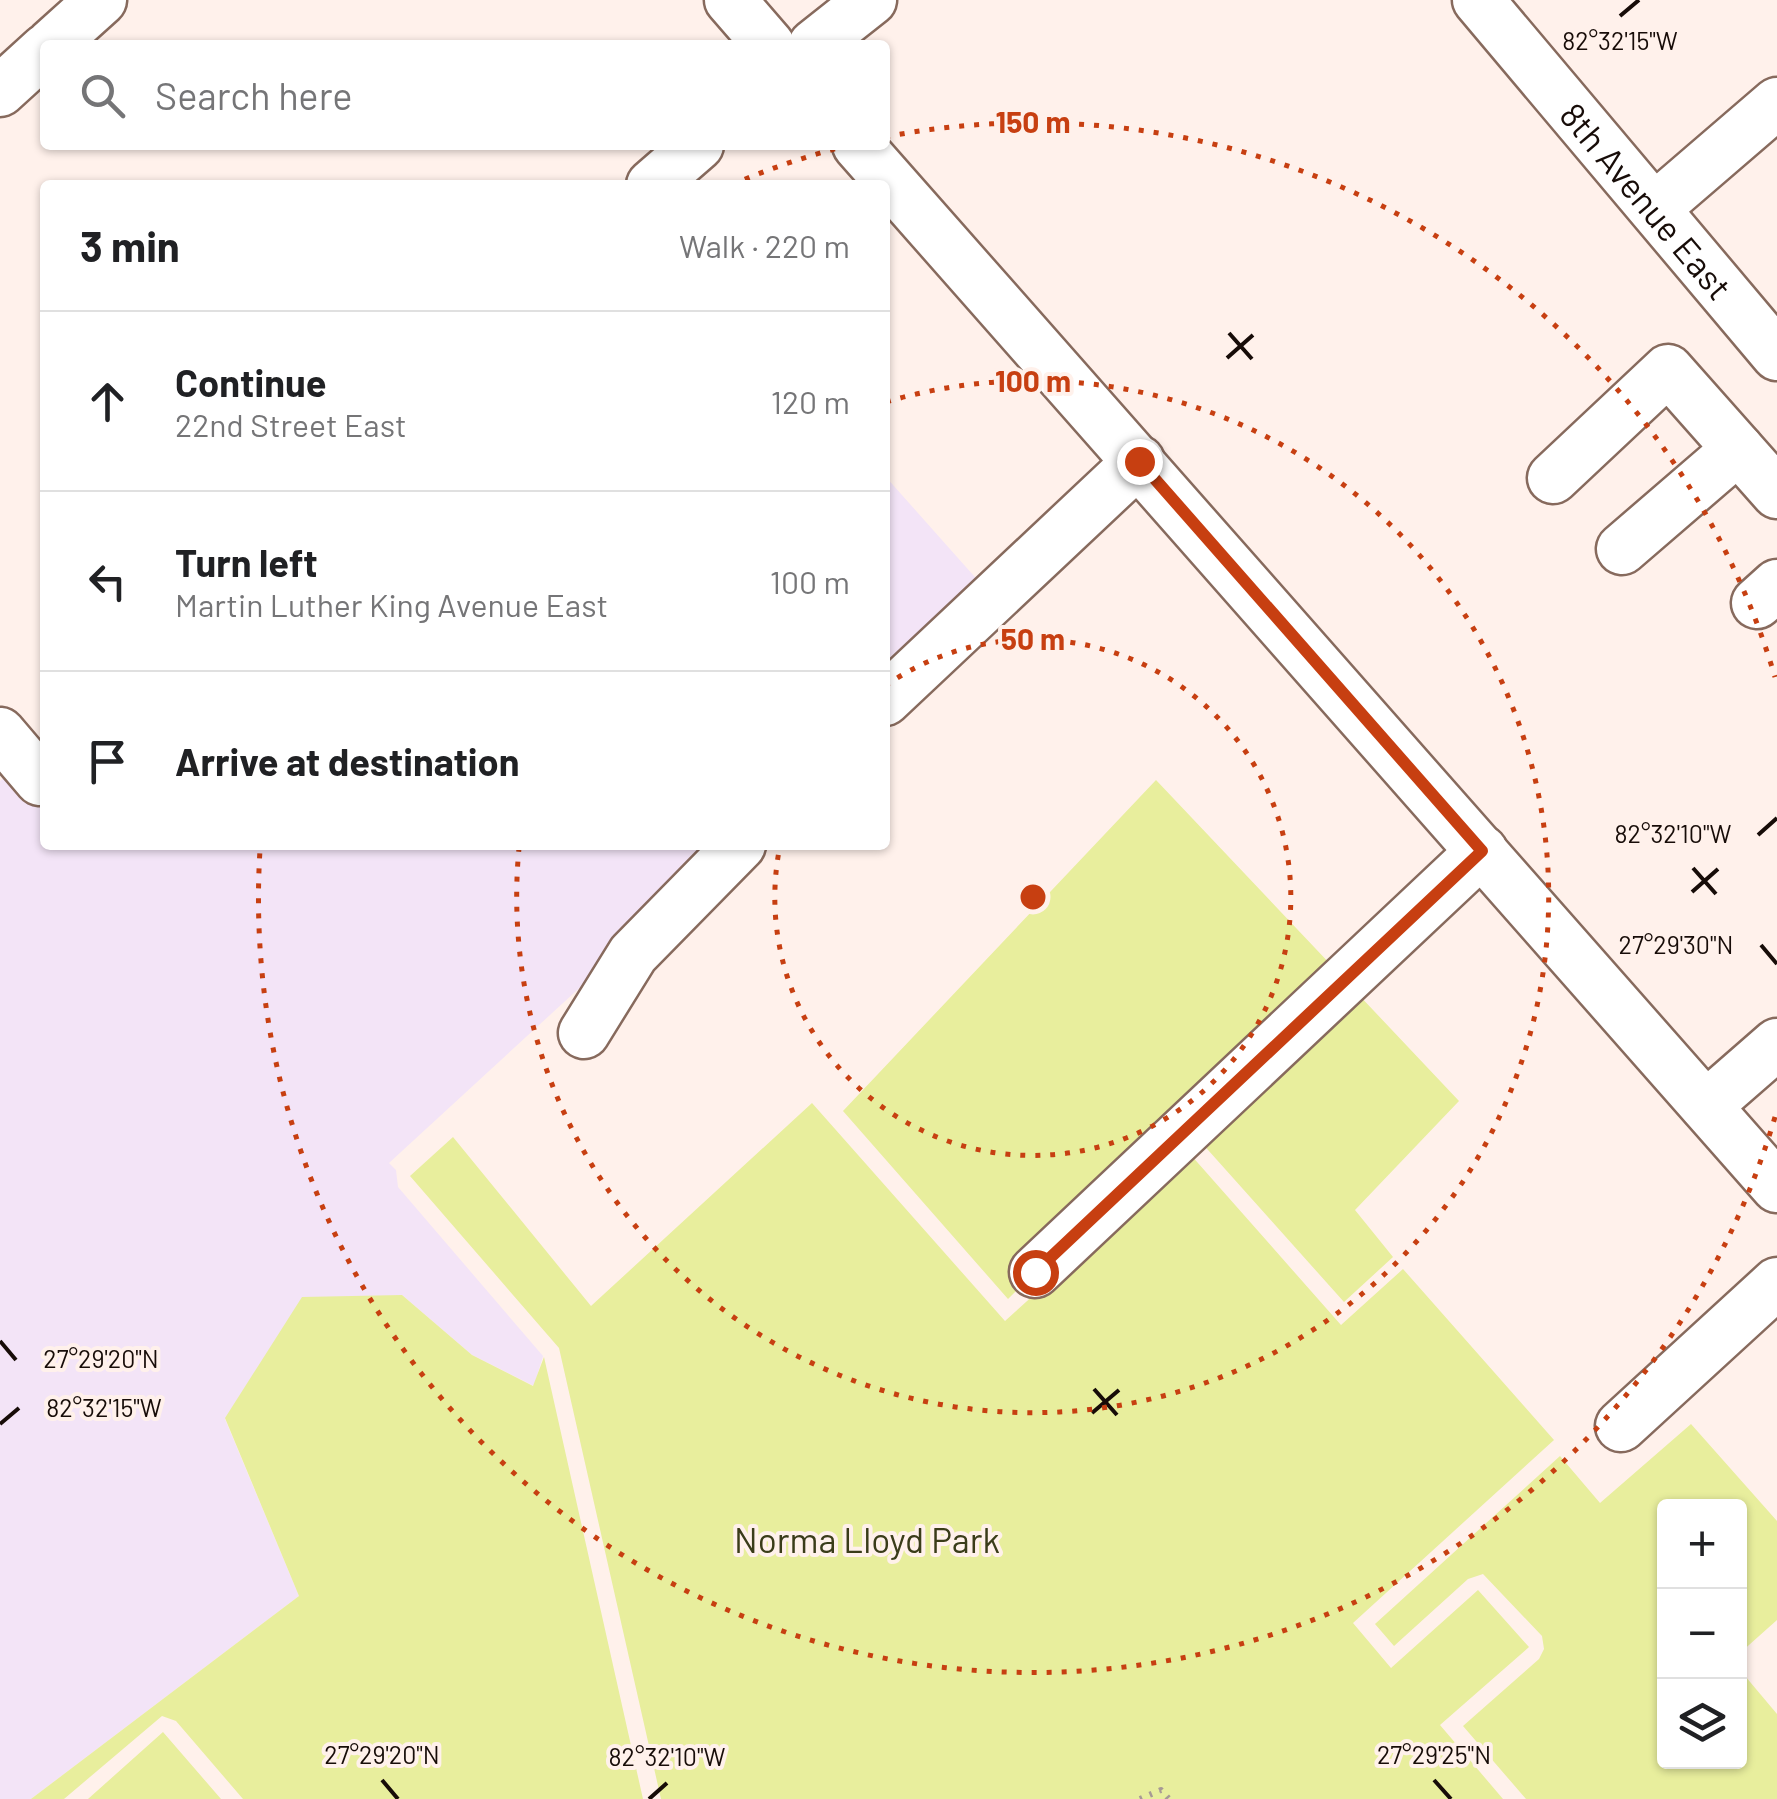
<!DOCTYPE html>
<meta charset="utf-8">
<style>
:root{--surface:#fff;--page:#f6f6f6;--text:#202124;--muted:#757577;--line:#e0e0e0}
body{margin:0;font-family:Barlow,sans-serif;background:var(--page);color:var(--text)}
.controls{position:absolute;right:30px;bottom:30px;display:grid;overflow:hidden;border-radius:10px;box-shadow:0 2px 8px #0004}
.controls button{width:90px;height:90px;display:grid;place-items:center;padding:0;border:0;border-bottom:2px solid var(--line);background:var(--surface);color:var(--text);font:50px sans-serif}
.stop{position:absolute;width:30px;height:30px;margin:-22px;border:8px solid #c73f11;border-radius:50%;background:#fff}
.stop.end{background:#c73f11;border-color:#fff;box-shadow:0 2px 10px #0008}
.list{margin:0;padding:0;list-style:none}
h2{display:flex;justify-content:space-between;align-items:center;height:130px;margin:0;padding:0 40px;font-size:42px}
h2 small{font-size:32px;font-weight:400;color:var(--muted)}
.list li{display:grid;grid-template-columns:65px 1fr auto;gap:30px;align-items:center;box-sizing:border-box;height:180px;padding:0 40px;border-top:2px solid var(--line)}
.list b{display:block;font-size:38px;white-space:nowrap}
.list p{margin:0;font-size:32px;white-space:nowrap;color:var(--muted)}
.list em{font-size:32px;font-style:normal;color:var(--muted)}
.icon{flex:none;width:55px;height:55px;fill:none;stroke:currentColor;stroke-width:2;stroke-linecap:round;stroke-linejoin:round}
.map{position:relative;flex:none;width:1777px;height:1799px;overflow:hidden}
.search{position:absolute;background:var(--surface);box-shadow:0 2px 8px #0004;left:40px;top:40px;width:850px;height:110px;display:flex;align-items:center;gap:25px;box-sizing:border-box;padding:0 35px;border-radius:10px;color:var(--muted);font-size:38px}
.panel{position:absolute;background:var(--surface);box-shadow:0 2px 8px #0004;left:40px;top:180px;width:850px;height:670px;border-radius:10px}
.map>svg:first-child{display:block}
.commercial{fill:#f3e4f7}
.green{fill:#e8ee9d}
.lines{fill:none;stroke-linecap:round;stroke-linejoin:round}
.minor-casing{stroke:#876a5d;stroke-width:55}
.path{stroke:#a79a95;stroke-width:6;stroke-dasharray:2.5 8;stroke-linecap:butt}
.minor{stroke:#fff;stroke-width:50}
.route{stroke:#c73f11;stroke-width:12}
.ticks{fill:none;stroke:#170c08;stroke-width:4}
.ring{fill:none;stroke:#c73f11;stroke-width:5;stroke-dasharray:5 10}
.labels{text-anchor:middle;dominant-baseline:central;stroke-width:8;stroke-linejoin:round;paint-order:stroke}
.street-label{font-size:35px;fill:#170c08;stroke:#fff1eb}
.park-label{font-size:35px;fill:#3a3c19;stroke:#fff1eb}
.ticks-label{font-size:25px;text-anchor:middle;fill:#170c08;stroke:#fff1eb;stroke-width:8;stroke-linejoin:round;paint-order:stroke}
.centre{fill:#c73f11;stroke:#fff1eb;stroke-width:5}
.ring-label{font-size:30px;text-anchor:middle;font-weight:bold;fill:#c73f11;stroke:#fff1eb;stroke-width:8;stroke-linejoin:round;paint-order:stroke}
</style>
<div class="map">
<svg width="1777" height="1799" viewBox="0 0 1777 1799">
<rect width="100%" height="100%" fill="#fff1eb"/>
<path class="commercial" d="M885,476L982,585L885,675Z
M8,774L36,807L45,800V845H715L600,969L389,1163L396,1170L398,1187L543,1356L534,1386L472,1355L402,1295L225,1419L299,1596L31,1799H0V781Z"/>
<path class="green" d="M1156,780L1333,967L1009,1272L1021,1286L1008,1299L843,1111Z
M1357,993L1459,1101L1355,1210L1393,1257L1344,1302L1200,1141Z
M812,1103L1005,1321L1190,1154L1341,1325L1403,1269L1554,1440L1353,1623L1391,1668L1478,1590L1529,1647L1440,1725L1503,1799H661L559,1348L410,1176L453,1137L591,1306Z
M402,1295L472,1355L533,1386L544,1357L643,1799H243L176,1721L162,1716L64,1799H31L299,1596L225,1418L302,1297Z
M1691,1424L1777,1521V1620L1740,1653V1506H1664V1762H1740V1670L1777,1714V1799H1526L1463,1726L1539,1659L1544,1649L1542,1636L1483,1574L1468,1579L1394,1646L1375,1624L1560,1456L1600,1503Z
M163,1732L221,1799H88Z"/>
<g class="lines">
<defs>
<g id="minor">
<path d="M730,0L769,45"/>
<path id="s1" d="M1478,0L1777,355"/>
<path d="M51,45L101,0"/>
<path d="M814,45L871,0"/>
<path d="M0,91L45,50"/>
<path d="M858,145L1777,1187"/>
<path d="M652,185L698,145"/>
<path d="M1655,208L1777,103"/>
<path d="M1553,478L1668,370L1777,493"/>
<path d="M1622,549L1738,449"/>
<path d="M1757,603L1777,585"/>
<path d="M885,700L1139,461"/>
<path d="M0,733L40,780"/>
<path d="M584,1033L633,954L740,845"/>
<path d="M1706,1106L1777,1044"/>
<path d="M1035,1272L1482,851"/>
<path d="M1621,1426L1777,1283"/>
</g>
</defs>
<use href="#minor" class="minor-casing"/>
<path class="path" d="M1140,1799L1161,1790L1169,1799"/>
<use href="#minor" class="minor"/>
</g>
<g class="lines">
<path class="route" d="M1035,1272L1482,851L1139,461"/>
</g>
<path class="ticks" d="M1620,16L1639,0M1229,333L1252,359M1227,358L1253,335M1758,835L1777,818M1693,868L1716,894M1692,892L1718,869M1761,945L1777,964M0,1341L16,1360M1094,1389L1117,1415M1092,1413L1119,1390M0,1424L19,1408M382,1780L398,1799M1434,1780L1451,1799M649,1799L667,1783"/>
<g class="ring">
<path d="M885 686A258 258 0 1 1 780 846"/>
<path d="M886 402A516 516 0 1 1 519 848"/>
<path d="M1775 1117A774 774 0 0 1 260 850M731 185A774 774 0 0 1 846 146M885 137A774 774 0 0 1 1775 677"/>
</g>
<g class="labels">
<g class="street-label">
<text stroke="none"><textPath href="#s1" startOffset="262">8th Avenue East</textPath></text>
</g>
<g class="park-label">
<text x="867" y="1539">Norma Lloyd Park</text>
</g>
</g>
<g class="ticks-label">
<text x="1620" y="50">82°32'15"W</text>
<text x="1673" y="843">82°32'10"W</text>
<text x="1676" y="954">27°29'30"N</text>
<text x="101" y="1368">27°29'20"N</text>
<text x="104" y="1417">82°32'15"W</text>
<text x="382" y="1764">27°29'20"N</text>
<text x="1434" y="1764">27°29'25"N</text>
<text x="667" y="1766">82°32'10"W</text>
</g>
<circle cx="1033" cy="897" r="15" class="centre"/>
<g class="ring-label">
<text x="1033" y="133">150 m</text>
<text x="1033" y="392">100 m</text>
<text x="1033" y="650">50 m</text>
</g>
</svg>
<div class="controls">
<button>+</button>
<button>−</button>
<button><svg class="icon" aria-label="layers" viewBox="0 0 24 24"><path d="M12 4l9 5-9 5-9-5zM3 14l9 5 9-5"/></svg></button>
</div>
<div class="stop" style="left:1035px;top:1272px"></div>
<div class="stop end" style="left:1139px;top:461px"></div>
<div class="search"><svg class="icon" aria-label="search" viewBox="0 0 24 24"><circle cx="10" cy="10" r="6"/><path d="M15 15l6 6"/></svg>Search here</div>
<section class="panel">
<h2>3 min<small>Walk · 220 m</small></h2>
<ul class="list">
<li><svg class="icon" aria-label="ahead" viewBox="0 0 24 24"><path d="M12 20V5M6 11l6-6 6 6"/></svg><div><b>Continue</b><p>22nd Street East</p></div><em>120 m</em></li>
<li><svg class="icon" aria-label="left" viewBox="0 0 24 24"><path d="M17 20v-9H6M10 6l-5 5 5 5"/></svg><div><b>Turn left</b><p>Martin Luther King Avenue East</p></div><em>100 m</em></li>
<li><svg class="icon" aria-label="arrive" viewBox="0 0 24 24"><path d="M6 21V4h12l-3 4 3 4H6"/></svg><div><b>Arrive at destination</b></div></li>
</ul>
</section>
</div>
